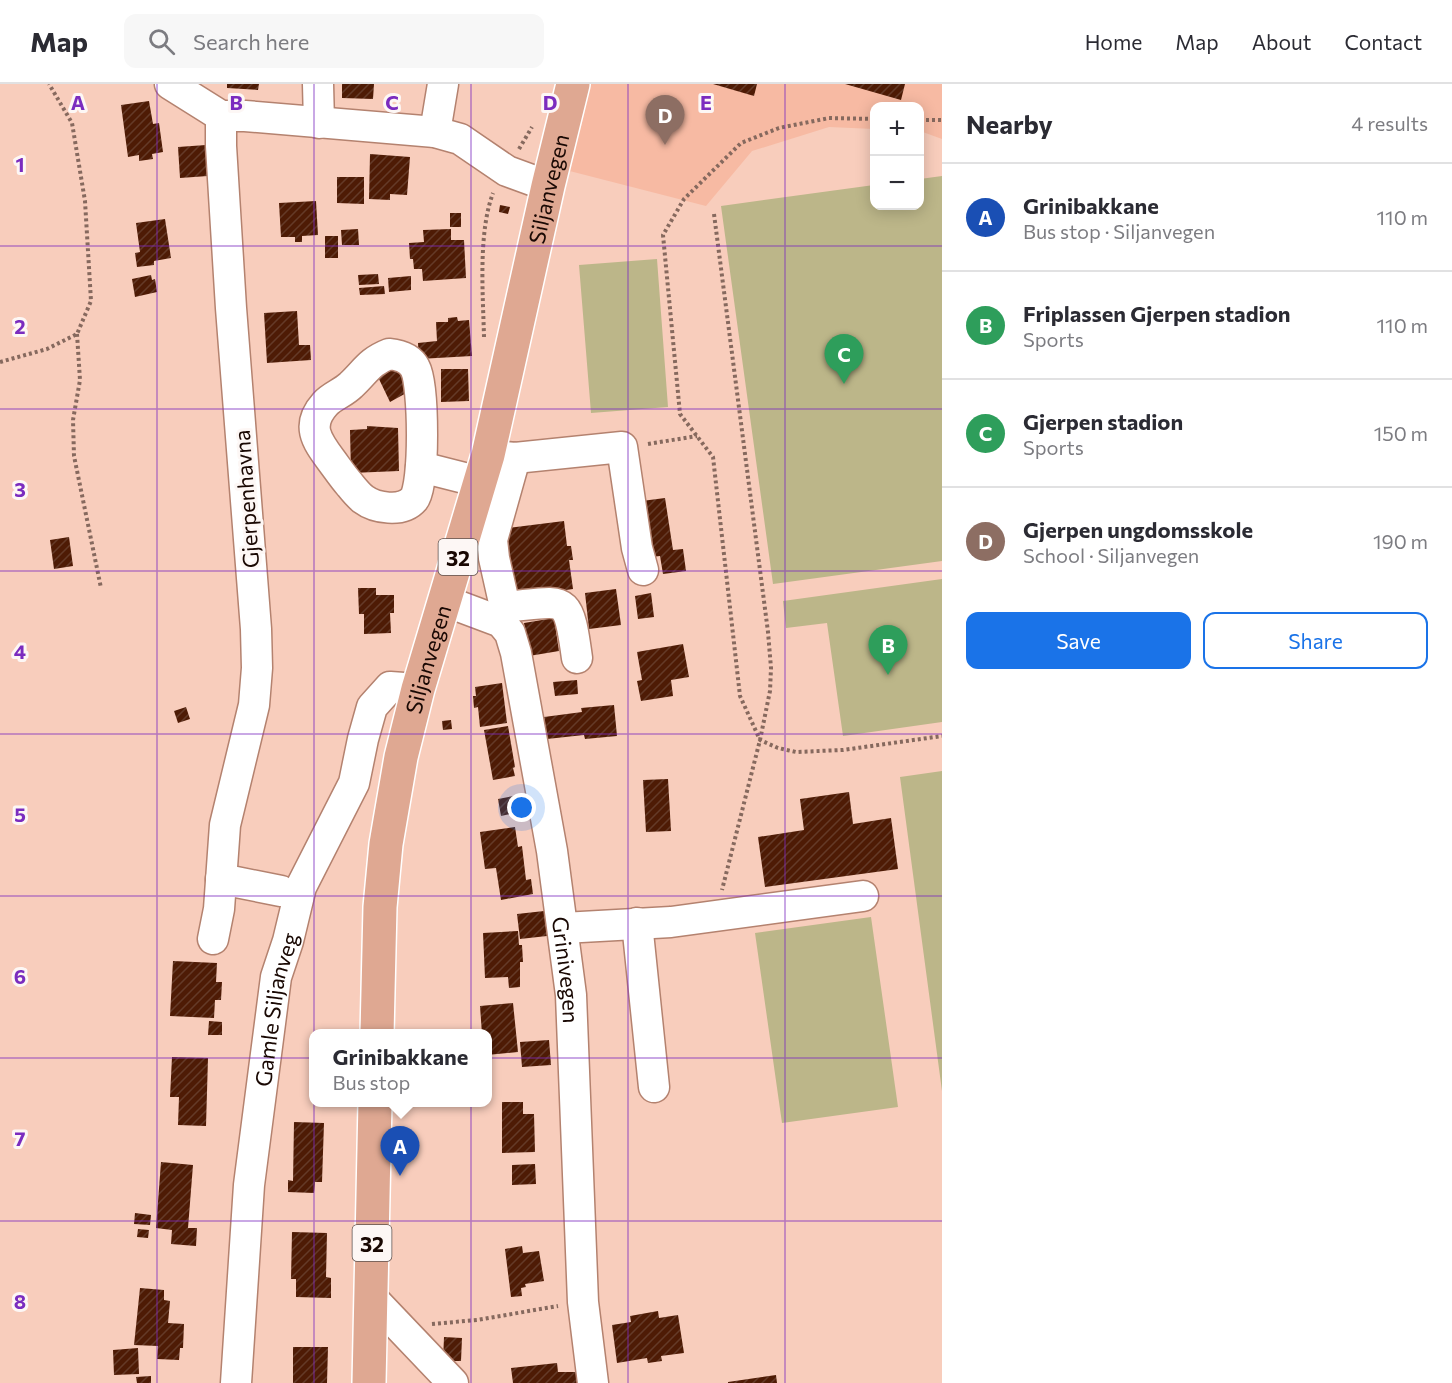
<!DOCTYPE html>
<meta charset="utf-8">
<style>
:root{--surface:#fff;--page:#f7f7f7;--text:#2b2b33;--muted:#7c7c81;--line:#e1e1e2;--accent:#1a73e8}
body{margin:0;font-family:Commissioner,sans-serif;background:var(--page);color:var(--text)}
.controls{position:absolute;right:18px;top:18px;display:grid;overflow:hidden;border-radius:12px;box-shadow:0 3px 15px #0003}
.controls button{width:54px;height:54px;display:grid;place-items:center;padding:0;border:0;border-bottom:2px solid var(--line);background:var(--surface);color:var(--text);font:30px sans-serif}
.you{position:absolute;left:522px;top:724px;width:21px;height:21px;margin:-15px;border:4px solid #fff;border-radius:50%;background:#1a73e8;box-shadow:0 0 0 9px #1a73e833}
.badge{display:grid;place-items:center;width:39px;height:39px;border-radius:50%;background:var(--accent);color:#fff;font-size:20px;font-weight:700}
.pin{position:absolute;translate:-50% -50px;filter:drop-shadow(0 2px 3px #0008)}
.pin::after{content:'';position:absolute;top:32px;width:21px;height:18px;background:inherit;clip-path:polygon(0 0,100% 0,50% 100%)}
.popup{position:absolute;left:309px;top:945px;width:183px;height:78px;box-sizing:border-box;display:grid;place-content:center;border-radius:12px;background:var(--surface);filter:drop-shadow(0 2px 4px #0005);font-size:20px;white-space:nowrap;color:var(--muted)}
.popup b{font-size:22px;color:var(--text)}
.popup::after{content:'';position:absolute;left:50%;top:100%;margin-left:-12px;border:12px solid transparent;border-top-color:var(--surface)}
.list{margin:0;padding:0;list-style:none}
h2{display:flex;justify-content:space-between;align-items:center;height:78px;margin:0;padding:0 24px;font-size:26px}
h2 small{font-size:20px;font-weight:400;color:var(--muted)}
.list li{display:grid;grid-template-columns:39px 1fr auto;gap:18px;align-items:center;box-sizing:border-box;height:108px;padding:0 24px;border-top:2px solid var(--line)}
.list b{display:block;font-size:22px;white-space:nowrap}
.list p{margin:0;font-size:20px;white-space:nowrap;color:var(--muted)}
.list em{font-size:20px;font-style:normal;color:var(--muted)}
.actions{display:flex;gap:12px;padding:18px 24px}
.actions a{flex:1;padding:14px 0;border:2px solid var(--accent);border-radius:12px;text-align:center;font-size:21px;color:var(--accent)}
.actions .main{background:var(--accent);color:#fff}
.icon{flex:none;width:33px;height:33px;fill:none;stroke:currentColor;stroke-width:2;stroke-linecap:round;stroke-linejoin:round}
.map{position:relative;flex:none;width:942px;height:1299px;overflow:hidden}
header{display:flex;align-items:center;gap:36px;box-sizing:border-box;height:84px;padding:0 30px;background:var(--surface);border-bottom:2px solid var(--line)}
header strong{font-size:28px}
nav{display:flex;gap:33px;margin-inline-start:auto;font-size:21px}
.search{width:420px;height:54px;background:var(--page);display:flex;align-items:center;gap:15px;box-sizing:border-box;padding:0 21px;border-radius:12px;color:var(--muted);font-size:22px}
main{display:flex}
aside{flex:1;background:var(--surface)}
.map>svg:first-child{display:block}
.built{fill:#f7baa3}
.pitch{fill:#bcb689}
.building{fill:url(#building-hatch)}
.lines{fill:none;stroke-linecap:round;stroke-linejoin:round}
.minor-casing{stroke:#b4826f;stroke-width:33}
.major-casing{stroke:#fff;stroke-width:36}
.path{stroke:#86695e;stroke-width:4;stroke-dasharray:3 3;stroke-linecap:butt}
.minor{stroke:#fff;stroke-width:30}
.major{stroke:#dfa892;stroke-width:33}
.grid{fill:none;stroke:#7b2cbf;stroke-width:1.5;stroke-opacity:0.55}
.labels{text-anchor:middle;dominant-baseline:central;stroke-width:6;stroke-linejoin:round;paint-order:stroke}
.shield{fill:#fdf7f5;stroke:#5d504c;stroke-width:1.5}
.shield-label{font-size:21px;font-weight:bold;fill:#190803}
.street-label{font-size:22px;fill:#190803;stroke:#fdf7f5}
.grid-label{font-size:20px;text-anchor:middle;font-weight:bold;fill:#7b2cbf;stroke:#fdf7f5;stroke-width:6;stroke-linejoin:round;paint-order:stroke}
</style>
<header>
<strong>Map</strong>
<div class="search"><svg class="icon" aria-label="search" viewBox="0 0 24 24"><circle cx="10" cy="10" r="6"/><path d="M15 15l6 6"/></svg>Search here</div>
<nav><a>Home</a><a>Map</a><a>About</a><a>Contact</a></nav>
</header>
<main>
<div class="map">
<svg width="942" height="1299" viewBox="0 0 942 1299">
<defs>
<pattern id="building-hatch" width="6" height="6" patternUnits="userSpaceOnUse" patternTransform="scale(1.5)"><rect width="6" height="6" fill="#4e1b05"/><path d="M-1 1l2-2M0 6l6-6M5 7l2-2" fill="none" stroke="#643a28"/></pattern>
</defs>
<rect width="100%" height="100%" fill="#f8cdbc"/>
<path class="built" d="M571,0H942V55L920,47V22H874V45L829,43L752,67L706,122L554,83Z"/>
<path class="pitch" d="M942,92V477L773,500L721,122L874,101V122H920V95Z
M657,175L668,323L591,329L579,181Z
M942,495V638L843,652L827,539L786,544L783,517Z
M942,687V1007L900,693Z
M871,833L898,1023L782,1039L755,849Z"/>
<path class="building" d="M227,0H259L258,6L227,4Z
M342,0H374L373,15L342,14Z
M713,0H757L754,12Z
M845,0H905L901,16Z
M149,17L153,40L159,39L163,68L152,70L153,75L139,77V71L128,73L121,21Z
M206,61L208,92L180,94L178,63Z
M370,70L410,73L407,111L390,110V116L369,115Z
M337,93H364V120L337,119Z
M316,117L318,151L302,152V158H295V153H281L279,119Z
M500,121L510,123L508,130L499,128Z
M450,129H461V143H450Z
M165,135L171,174L154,177V181L137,183L135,169L140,168L136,139Z
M358,145L359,161H342L341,146Z
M451,145V156H464L466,194L423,197L422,185H414L413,175H410L409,159L424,158L423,146Z
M325,152H338V174H325Z
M378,190L379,200L359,201L358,191Z
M151,191L152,196L155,195L157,208L135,213L132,195Z
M411,192V206L389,208L388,194Z
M384,202L385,210L360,211L359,204Z
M297,227L299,261H310L311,276L267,279L264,229Z
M457,233L458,237L469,236L472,272L419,275L418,259L437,257L436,238H448V234Z
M398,283L410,307L390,318L378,293Z
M441,285H468L469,317L441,318Z
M367,342L398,344L399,387L351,389L350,346L367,345Z
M665,414L673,466L683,465L686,487L663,490L660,472L643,474L634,418Z
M564,437L567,462H571L573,476H569L573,505L510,514L501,445Z
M69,453L73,482L54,485L50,456Z
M358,504H376V511H394V529H390L391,549L364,550V530H359Z
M616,505L621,541L589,545L585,509Z
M651,509L654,533L638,535L635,512Z
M554,534L559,567L529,572L524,539Z
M683,560L689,593L671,596L673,612L641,617L637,597L642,596L637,568Z
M577,596L578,610L555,612L553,598Z
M502,599L507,639L480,643L478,623L474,624L473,612H476L475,603Z
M614,621L617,652L585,655L584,651L547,655L544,633L582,628L581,624Z
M186,623L190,635L178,639L174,627Z
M451,636L452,645L443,646L442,637Z
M508,642L515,683L513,684L515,692L493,696L484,646Z
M668,695L671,747L646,748L643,696Z
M849,708L853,740L891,734L898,785L765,803L758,753L804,746L800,715Z
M524,710L527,726L501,732L498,715Z
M515,743L518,763L522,762L526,796L531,795L533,810L501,816L496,784L485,785L480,748Z
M544,827L547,852L520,855L517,830Z
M518,847L519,861H522L523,878H520V903L509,904L508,893L485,894L483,849Z
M173,877L217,879L216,898H222L221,916H215L214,934L170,932Z
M513,919L518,968L487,971V950H482L480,922Z
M209,937L222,938V951H208Z
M549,956L551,981L522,983L520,958Z
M172,973L208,974L206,1042L178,1041L179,1013H170Z
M502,1018H523V1030H534L535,1068L502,1069Z
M294,1038L324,1039L322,1098H315L314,1109L288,1108V1096L293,1097Z
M161,1078L193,1081L188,1144H197L196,1162L171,1160L172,1146L156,1144Z
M535,1080L536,1100L512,1101V1081Z
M135,1129L151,1131L150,1141L134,1140Z
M138,1145L149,1146L148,1154L137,1153Z
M292,1148L327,1149L326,1193L331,1194V1214L296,1213V1195H291Z
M522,1162L523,1169L539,1167L544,1197L525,1200L526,1203L521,1204L522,1212L511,1213L505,1165Z
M140,1204L164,1206V1216L170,1217L168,1239L184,1240L183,1264H180L179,1276L157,1275L158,1262L134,1261Z
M658,1227L659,1234L678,1231L684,1269L661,1272L662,1277L648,1279L647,1274L617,1279L612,1241L631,1238L630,1232Z
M444,1253L462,1254L461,1277H443Z
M293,1263H328L327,1299H293Z
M138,1264L139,1290L114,1291L113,1266Z
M557,1279L558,1288H576L577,1299H513L511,1284Z
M776,1291L777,1299H728V1298Z
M151,1292V1299H137L136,1293Z"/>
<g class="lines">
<defs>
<g id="minor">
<path d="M170,0L221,32H245L435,48L460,55L507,87L548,102"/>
<path d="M318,0L319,39"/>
<path d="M435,48L443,0"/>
<path d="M389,270C399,271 410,274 415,284C424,301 425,402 414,415C402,429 375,424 363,415C358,411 354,406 350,401C343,393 337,384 331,376C316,356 306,341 325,320C332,312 343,309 351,301C366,287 369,278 389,270Z"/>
<path d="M488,371L515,374L622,363L637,464L643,486"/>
<path d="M421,383L480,398"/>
<path id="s1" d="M445,517L501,538L510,549L516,569L552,767L571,911L583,1218L593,1299"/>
<path d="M505,523C567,517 568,508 577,574"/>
<path d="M501,538L505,523L494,474L492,456L515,374"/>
<path d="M221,795L281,807"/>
<path d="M637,839L654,1003"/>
<path d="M563,844L671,838L863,812"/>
<path d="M213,855L219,825L225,741L254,621L257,584L256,545L231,224L221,62V32"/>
<path d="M371,1213L453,1299"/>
<path id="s2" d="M236,1299L249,1101L276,893L288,857L301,803L354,699L363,655L372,623L390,603L418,605"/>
</g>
<g id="major">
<path id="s3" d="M377,950L380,823L386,760L401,673L418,605L488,371L548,102L573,0"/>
<path d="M369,1299L375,1018"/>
</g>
</defs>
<use href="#minor" class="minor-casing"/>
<use href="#major" class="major-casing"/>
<path class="path" d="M874,35L829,34L779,44L741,59L684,115L663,151L680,330L713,373L740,612L760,656L778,664L796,668L843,666L942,652
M920,36H942
M519,65L532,43
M714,130L768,548L771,584L770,607L760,656L722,806
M77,250L80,296L73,336L74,372L101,504
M484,253C483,210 478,149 493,109
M0,278L47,265L77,250L91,217L85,117L72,39L49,0
M648,360L697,352
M432,1240L477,1236L558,1222"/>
<use href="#minor" class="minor"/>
<use href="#major" class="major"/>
</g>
<path class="grid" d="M157,0V1299M314,0V1299M471,0V1299M628,0V1299M785,0V1299M0,162H942M0,325H942M0,487H942M0,650H942M0,812H942M0,974H942M0,1137H942"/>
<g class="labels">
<g class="shield">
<rect x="438.5" y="455" width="39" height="36" rx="4.5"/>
<rect x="352.5" y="1141" width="39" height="36" rx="4.5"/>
</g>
<g class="shield-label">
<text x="458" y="473">32</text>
<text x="372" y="1159">32</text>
</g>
<g class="street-label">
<text stroke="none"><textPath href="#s3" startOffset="866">Siljanvegen</textPath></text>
<text transform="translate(246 415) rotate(-94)">Gjerpenhavna</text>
<text stroke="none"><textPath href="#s3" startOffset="380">Siljanvegen</textPath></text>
<text stroke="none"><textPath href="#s1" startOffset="416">Grinivegen</textPath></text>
<text stroke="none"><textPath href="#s2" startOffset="376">Gamle Siljanveg</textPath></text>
</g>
</g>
<g class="grid-label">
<text x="78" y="26">A</text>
<text x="236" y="26">B</text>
<text x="392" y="26">C</text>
<text x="550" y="26">D</text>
<text x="706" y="26">E</text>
<text x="20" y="88">1</text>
<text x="20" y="250">2</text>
<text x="20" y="413">3</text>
<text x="20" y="575">4</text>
<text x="20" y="738">5</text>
<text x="20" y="900">6</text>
<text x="20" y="1062">7</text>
<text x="20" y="1225">8</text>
</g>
</svg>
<div class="controls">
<button>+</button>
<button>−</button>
</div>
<div class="you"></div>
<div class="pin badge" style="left:400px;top:1092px;background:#1a4fb4">A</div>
<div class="popup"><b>Grinibakkane</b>Bus stop</div>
<div class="pin badge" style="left:888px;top:591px;background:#2e9e5b">B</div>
<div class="pin badge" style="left:844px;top:300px;background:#2e9e5b">C</div>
<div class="pin badge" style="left:665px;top:61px;background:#8d6e63">D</div>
</div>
<aside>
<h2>Nearby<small>4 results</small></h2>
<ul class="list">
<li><span class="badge" style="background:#1a4fb4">A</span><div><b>Grinibakkane</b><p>Bus stop · Siljanvegen</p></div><em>110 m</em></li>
<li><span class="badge" style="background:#2e9e5b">B</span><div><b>Friplassen Gjerpen stadion</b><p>Sports</p></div><em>110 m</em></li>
<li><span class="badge" style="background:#2e9e5b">C</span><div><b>Gjerpen stadion</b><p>Sports</p></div><em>150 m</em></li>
<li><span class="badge" style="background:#8d6e63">D</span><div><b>Gjerpen ungdomsskole</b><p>School · Siljanvegen</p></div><em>190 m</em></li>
</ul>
<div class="actions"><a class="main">Save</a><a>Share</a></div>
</aside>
</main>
